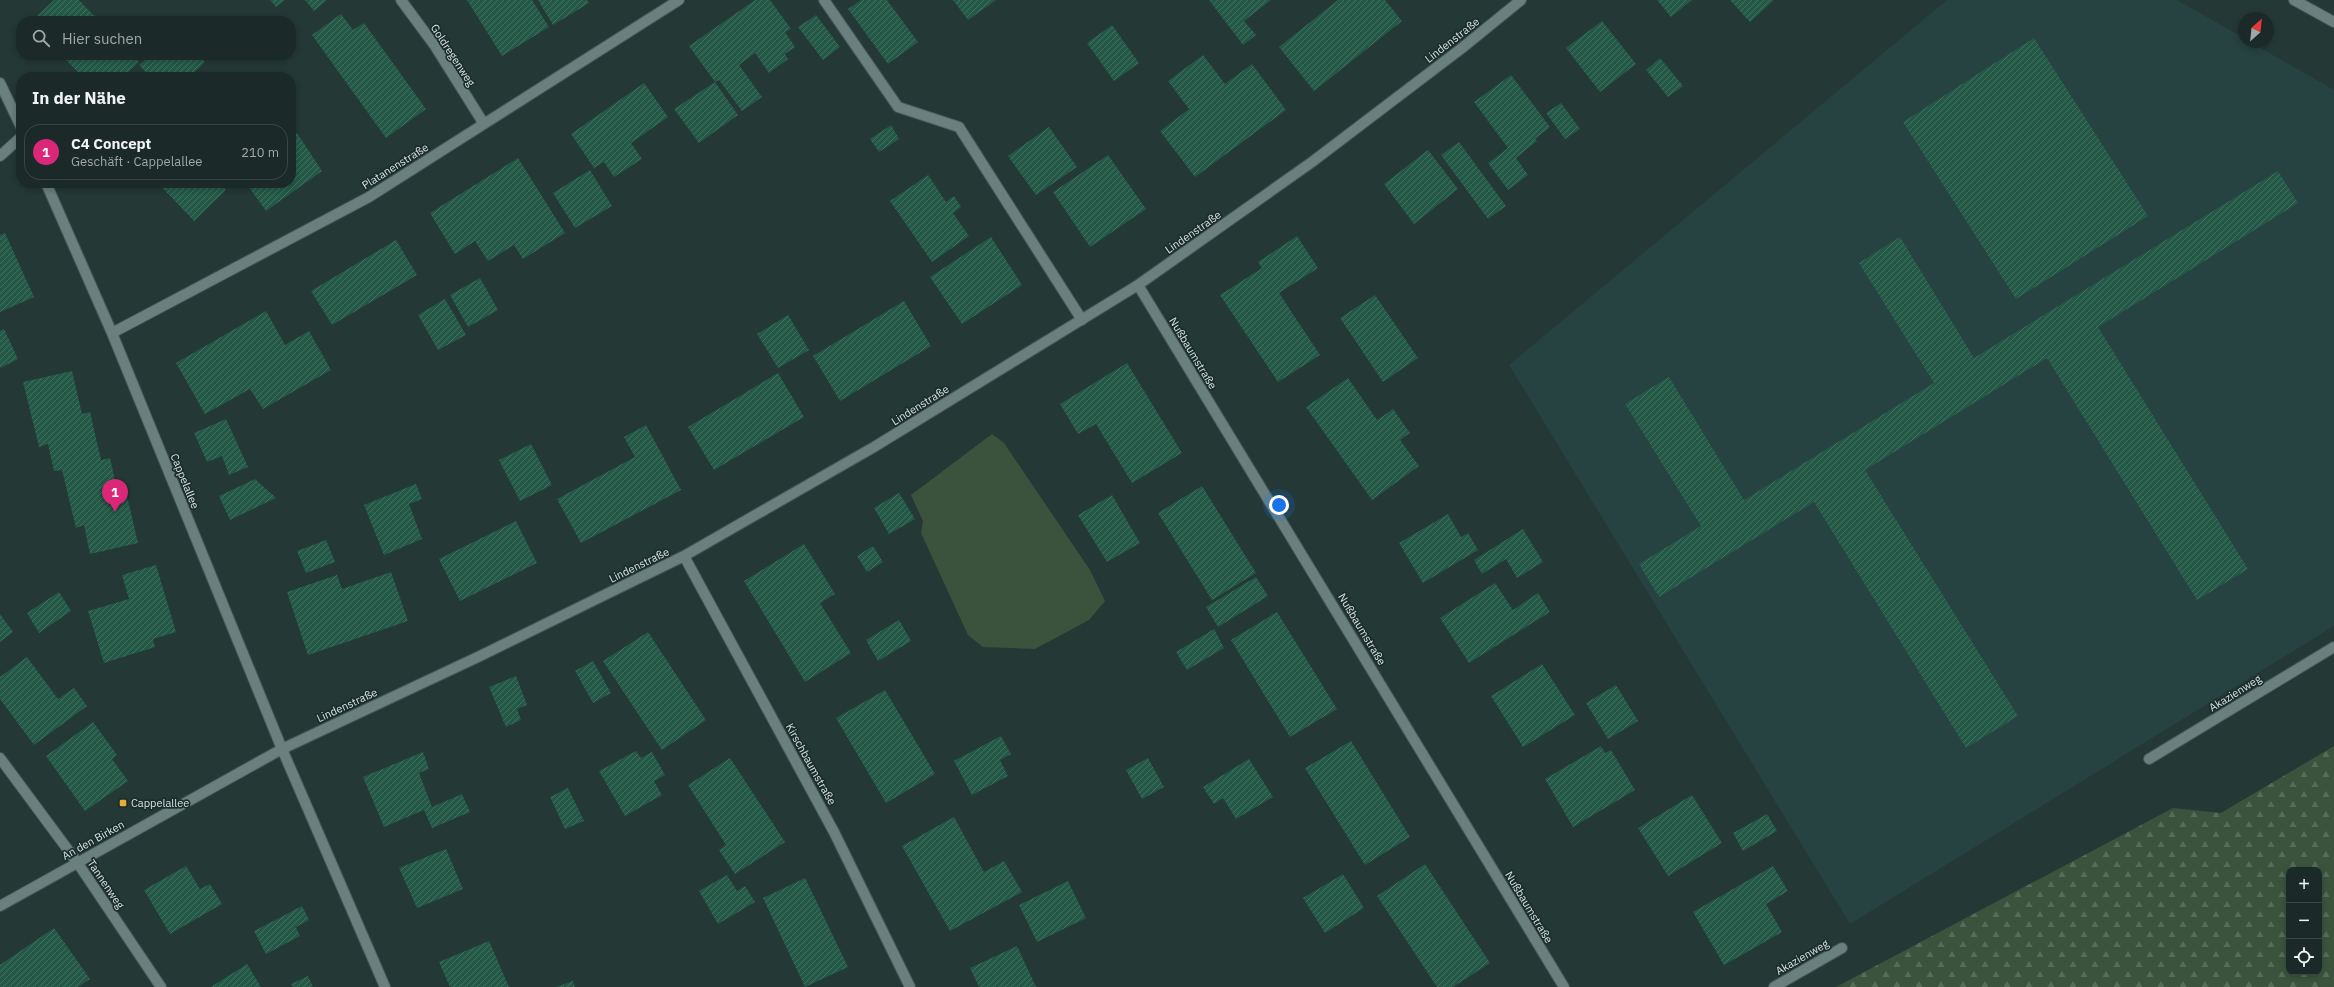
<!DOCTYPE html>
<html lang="de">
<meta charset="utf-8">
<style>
:root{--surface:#1b2a28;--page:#283634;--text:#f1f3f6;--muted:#a0a7a8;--line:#394645;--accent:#db2777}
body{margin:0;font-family:"IBM Plex Sans",sans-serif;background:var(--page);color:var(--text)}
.controls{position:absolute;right:12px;bottom:12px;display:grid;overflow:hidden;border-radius:8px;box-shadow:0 2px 6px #0003}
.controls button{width:36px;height:36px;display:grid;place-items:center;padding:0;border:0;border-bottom:1px solid var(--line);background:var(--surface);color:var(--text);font:20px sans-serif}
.compass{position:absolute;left:2238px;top:12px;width:36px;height:36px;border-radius:50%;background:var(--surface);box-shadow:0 2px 6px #0003;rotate:27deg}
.you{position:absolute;left:1279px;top:505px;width:14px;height:14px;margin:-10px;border:3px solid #fff;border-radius:50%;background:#1a73e8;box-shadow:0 0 0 6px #1a73e833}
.badge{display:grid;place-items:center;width:26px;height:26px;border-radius:50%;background:var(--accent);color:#fff;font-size:13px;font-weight:700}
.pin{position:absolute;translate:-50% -33px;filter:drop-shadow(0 1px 2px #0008)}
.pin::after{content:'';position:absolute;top:21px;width:14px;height:12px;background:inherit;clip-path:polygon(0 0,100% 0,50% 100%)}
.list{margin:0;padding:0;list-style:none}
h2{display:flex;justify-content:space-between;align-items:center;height:52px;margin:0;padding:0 16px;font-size:17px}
h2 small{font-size:13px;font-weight:400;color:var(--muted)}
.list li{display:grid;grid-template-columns:26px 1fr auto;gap:12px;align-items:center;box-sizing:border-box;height:56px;margin:0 8px 8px;padding:0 8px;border:1px solid var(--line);border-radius:16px}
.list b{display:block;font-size:15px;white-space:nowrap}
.list p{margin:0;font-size:13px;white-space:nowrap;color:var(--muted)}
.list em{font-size:13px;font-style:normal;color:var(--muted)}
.icon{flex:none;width:22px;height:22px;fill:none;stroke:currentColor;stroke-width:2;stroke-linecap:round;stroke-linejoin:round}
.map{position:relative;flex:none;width:2334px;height:987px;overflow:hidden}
.search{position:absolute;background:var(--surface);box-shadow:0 2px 6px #0003;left:16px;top:16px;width:280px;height:44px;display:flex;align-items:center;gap:10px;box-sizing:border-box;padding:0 14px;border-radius:16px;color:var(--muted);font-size:15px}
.panel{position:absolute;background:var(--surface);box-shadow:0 2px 6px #0003;left:16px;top:72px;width:280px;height:116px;border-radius:16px}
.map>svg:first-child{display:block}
.built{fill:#264341}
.green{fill:#3b533c}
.forest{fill:url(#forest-firs);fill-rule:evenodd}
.building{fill:url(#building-hatch)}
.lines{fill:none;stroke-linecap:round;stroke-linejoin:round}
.lane-casing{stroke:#455655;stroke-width:12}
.street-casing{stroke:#455655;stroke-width:12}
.secondary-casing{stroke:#455655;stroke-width:12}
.lane{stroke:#6a807e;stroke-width:10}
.street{stroke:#6a807e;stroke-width:10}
.secondary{stroke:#6a807e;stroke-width:10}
.poi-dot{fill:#e7ac37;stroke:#1b2e2c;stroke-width:1.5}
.labels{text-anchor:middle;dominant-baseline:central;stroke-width:3.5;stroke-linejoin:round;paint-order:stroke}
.street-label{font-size:11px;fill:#d8e3e2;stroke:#1b2e2c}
.poi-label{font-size:11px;fill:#d8e3e2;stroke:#1b2e2c;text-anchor:start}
</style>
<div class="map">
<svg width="2334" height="987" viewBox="0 0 2334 987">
<defs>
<pattern id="forest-firs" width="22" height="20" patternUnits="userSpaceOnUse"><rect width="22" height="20" fill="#3b533c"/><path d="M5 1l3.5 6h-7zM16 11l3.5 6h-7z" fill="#576c58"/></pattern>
<pattern id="building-hatch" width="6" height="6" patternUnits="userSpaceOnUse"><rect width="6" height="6" fill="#235946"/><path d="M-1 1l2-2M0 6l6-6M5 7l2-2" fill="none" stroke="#427160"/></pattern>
</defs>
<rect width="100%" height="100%" fill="#243836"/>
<path class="built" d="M1947,0H2177L2244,38V42H2250L2334,90V626L1850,924L1509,365Z"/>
<path class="green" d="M992,434L1004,443L1090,570L1105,601L1089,620L1035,649L983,647L968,635L921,533L923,521L911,495Z"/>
<path class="forest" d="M2334,746V987H1836L2173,808L2221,813ZM2289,870H2319V972H2289Z"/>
<path class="building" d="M54,0H79L99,21H32Z
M270,0H285L276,7Z
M305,0H327L314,11Z
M467,0H532L549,27L502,56Z
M538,0H587L589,3L553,25Z
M755,0H770L791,29L785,32L795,47L785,54L788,59L769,73L755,53L739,65L762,97L742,111L719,80L715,82L689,46Z
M861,0H887L918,42L888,64L848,9Z
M953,0H996L968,20Z
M1209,0H1271L1244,21L1256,35L1243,45Z
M1338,0H1385L1402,21L1314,91L1279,47Z
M1657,0H1692L1671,17Z
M1730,0H1773V1L1750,22Z
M341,14L353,30L364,23L426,109L386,138L312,35Z
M816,15L840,47L823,60L798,27Z
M1602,21L1636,64L1600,92L1566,48Z
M1112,25L1139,63L1114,81L1087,43Z
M2034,38L2148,216L2016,299L1903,122Z
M61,55H132L139,62L123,77H83Z
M151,55H198L205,62L189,77H150L139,65Z
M1203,55L1225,84L1252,64L1286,110L1195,177L1160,131L1189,109L1168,81Z
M1660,58L1683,86L1668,97L1646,70Z
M1511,75L1550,127L1535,139L1537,141L1516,158L1528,175L1508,190L1488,163L1508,148L1474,102Z
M715,82L738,115L699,143L674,109Z
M644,83L668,117L631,143L642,159L614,177L604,162L594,168L571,134Z
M1561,103L1580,129L1565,139L1546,113Z
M891,125L899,139L879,152L870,139Z
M1049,127L1077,167L1036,195L1008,156Z
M297,133L322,171L266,211L248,186L252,183H291V138Z
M1459,142L1506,206L1488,219L1441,155Z
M1428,150L1458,189L1414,224L1384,184Z
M1108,155L1146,209L1090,247L1053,192Z
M518,158L565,233L523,259L514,245L488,261L475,241L455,254L430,213Z
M590,170L612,206L575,228L553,193Z
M2278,171L2298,203L2098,327L2248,569L2197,600L2047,358L1865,470L2018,716L1966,748L1814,502L1659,597L1639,564L1701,526L1625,404L1669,377L1744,500L1934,383L1859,263L1900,237L1974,358Z
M928,175L946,202L954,196L961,207L953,213L969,236L932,262L890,201Z
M158,183H220L226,190L194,221Z
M5,233L34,297L0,312V235Z
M1297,236L1318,268L1279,293L1320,355L1278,382L1220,295L1262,268L1258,262Z
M991,237L1022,285L962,324L930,277Z
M396,240L417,275L332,325L311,291Z
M480,278L498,310L468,327L450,295Z
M1375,295L1418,358L1383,382L1340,318Z
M445,299L466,335L438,350L418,315Z
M904,301L931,346L840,401L813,356Z
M266,311L285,345L309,331L331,370L263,409L250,389L205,414L176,363Z
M788,315L809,350L778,368L757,334Z
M4,329L18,359L0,368V331Z
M1127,363L1182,453L1132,483L1096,424L1078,434L1060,404Z
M72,371L82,414L90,412L101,460L110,458L119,498L127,496L138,543L90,554L84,525L76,528L62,470L54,471L48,444L39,447L23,382Z
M778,373L804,417L714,470L688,427Z
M1348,378L1377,420L1393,409L1410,433L1400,440L1419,466L1372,500L1306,407Z
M226,419L248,467L229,475L222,456L207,462L194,433Z
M646,425L681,490L581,543L557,499L635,457L624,437Z
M531,444L552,485L520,501L499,460Z
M255,479L276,498L230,520L219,496Z
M416,484L422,499L409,504L422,539L384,555L364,505Z
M1202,486L1256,573L1212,600L1158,513Z
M899,493L915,519L889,534L874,508Z
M1112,495L1140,543L1107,562L1078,515Z
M1448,514L1461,537L1468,533L1478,550L1423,583L1399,543Z
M516,521L537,563L460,601L439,559Z
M1523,529L1543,562L1517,578L1506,559L1482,574L1474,560Z
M326,540L335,562L306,573L297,551Z
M804,544L835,594L820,603L851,653L805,682L744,581Z
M873,546L883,562L867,572L857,556Z
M156,565L176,632L153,639L155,647L104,663L88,611L129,599L122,575Z
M391,572L408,621L308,655L287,592L337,575L342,589Z
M1256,577L1268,596L1218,627L1206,607Z
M1495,583L1513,610L1538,593L1550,612L1469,663L1440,618Z
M59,592L71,611L39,633L27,613Z
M1277,612L1337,709L1290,737L1231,640Z
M0,614L13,632L0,642Z
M899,620L911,641L878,661L866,640Z
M1214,629L1224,648L1187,670L1176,652Z
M648,632L706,720L662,750L603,661Z
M27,657L58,699L74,688L87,706L34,745L0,699V677Z
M593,661L611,693L593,703L575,671Z
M1542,664L1575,715L1523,747L1491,696Z
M516,676L527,705L517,709L521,720L506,727L489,687Z
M1616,685L1638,721L1608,739L1586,703Z
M885,690L935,774L886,803L836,718Z
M93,722L117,755L112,759L128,781L85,811L46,756Z
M1001,736L1011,754L1000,760L1008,776L972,795L954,761Z
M1351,741L1410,837L1365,865L1305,768Z
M1601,746L1605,753L1611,750L1635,790L1573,827L1545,779Z
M636,751L641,758L652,752L665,775L654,781L662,795L625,816L599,771Z
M423,752L429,769L419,773L432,807L462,794L470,812L432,828L424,810L384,827L363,777Z
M730,758L785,842L735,874L719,850L726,845L688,785Z
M1148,758L1164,787L1142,799L1126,770Z
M1249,759L1273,797L1236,819L1223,798L1214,804L1203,787Z
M568,788L584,821L565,829L550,797Z
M1692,795L1722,843L1668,876L1638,828Z
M1767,814L1777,831L1743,851L1733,833Z
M954,817L984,872L1004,861L1022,892L950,931L902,846Z
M446,849L463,889L417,908L399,868Z
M1425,864L1490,963L1453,987H1437L1377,896Z
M186,866L200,889L210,884L222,904L170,934L144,890Z
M1773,866L1788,891L1766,904L1782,932L1724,965L1693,912Z
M1343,874L1364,908L1325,933L1303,898Z
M727,875L737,891L745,886L755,902L718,924L699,891Z
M805,878L848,967L805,987L763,898Z
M1068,881L1086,918L1037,942L1019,905Z
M302,906L309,920L296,927L300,936L266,954L254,931Z
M54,928L90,979L78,987H0V965Z
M489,941L509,987H450L439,962Z
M1017,946L1036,987H979L970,968Z
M247,964L261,987H211Z
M308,976L313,987H293L291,984Z
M573,981L575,987H556Z"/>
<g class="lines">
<defs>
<path id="lane" d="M824,0L898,107L959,127L1082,320"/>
<path id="street" d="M401,0L435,46L484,124
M0,83L21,127
M0,156L21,137
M46,183L112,333L282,749L385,987
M1138,285L1564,987
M112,333L369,197L679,0
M684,556L834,832L910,987
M0,758L77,862L161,987
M2149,759L2334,647
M0,906L282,749L480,656L684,556L874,447L1138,285L1312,162L1462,48L1521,0
M1774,987L1842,948"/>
<path id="secondary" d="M2294,0L2334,22"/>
</defs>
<use href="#lane" class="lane-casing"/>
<use href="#street" class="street-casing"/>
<use href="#secondary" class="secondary-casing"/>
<use href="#lane" class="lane"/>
<use href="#street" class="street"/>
<use href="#secondary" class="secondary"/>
</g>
<rect class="poi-dot" x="119" y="799" width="8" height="8" rx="2"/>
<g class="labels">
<g class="street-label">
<text transform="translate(1452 40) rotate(-38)">Lindenstraße</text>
<text transform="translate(453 55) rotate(57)">Goldregenweg</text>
<text transform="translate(395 166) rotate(-32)">Platanenstraße</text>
<text transform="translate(1193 232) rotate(-35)">Lindenstraße</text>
<text transform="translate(1193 353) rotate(59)">Nußbaumstraße</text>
<text transform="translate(920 405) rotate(-32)">Lindenstraße</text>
<text transform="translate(185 481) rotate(68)">Cappelallee</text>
<text transform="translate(639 565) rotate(-26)">Lindenstraße</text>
<text transform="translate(1362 629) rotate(59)">Nußbaumstraße</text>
<text transform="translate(2235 693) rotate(-32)">Akazienweg</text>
<text transform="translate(347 705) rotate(-25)">Lindenstraße</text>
<text transform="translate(811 764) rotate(61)">Kirschbaumstraße</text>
<text transform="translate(93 840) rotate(-29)">An den Birken</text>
<text transform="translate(106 884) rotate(56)">Tannenweg</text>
<text transform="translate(1529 907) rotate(59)">Nußbaumstraße</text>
<text transform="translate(1802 957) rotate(-30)">Akazienweg</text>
</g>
<g class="poi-label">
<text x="131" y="803">Cappelallee</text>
</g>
</g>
</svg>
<div class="controls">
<button>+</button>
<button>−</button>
<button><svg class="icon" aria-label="locate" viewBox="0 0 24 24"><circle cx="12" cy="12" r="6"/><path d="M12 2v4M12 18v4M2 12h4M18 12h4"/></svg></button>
</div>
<svg class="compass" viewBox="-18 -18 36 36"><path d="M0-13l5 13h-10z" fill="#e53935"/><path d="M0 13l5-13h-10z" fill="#a0a7a8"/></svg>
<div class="you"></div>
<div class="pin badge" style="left:115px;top:512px">1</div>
<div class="search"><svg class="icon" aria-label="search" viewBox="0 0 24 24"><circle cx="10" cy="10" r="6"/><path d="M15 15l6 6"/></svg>Hier suchen</div>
<section class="panel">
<h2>In der Nähe<small></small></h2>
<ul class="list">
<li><span class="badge">1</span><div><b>C4 Concept</b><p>Geschäft · Cappelallee</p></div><em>210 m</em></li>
</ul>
</section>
</div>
